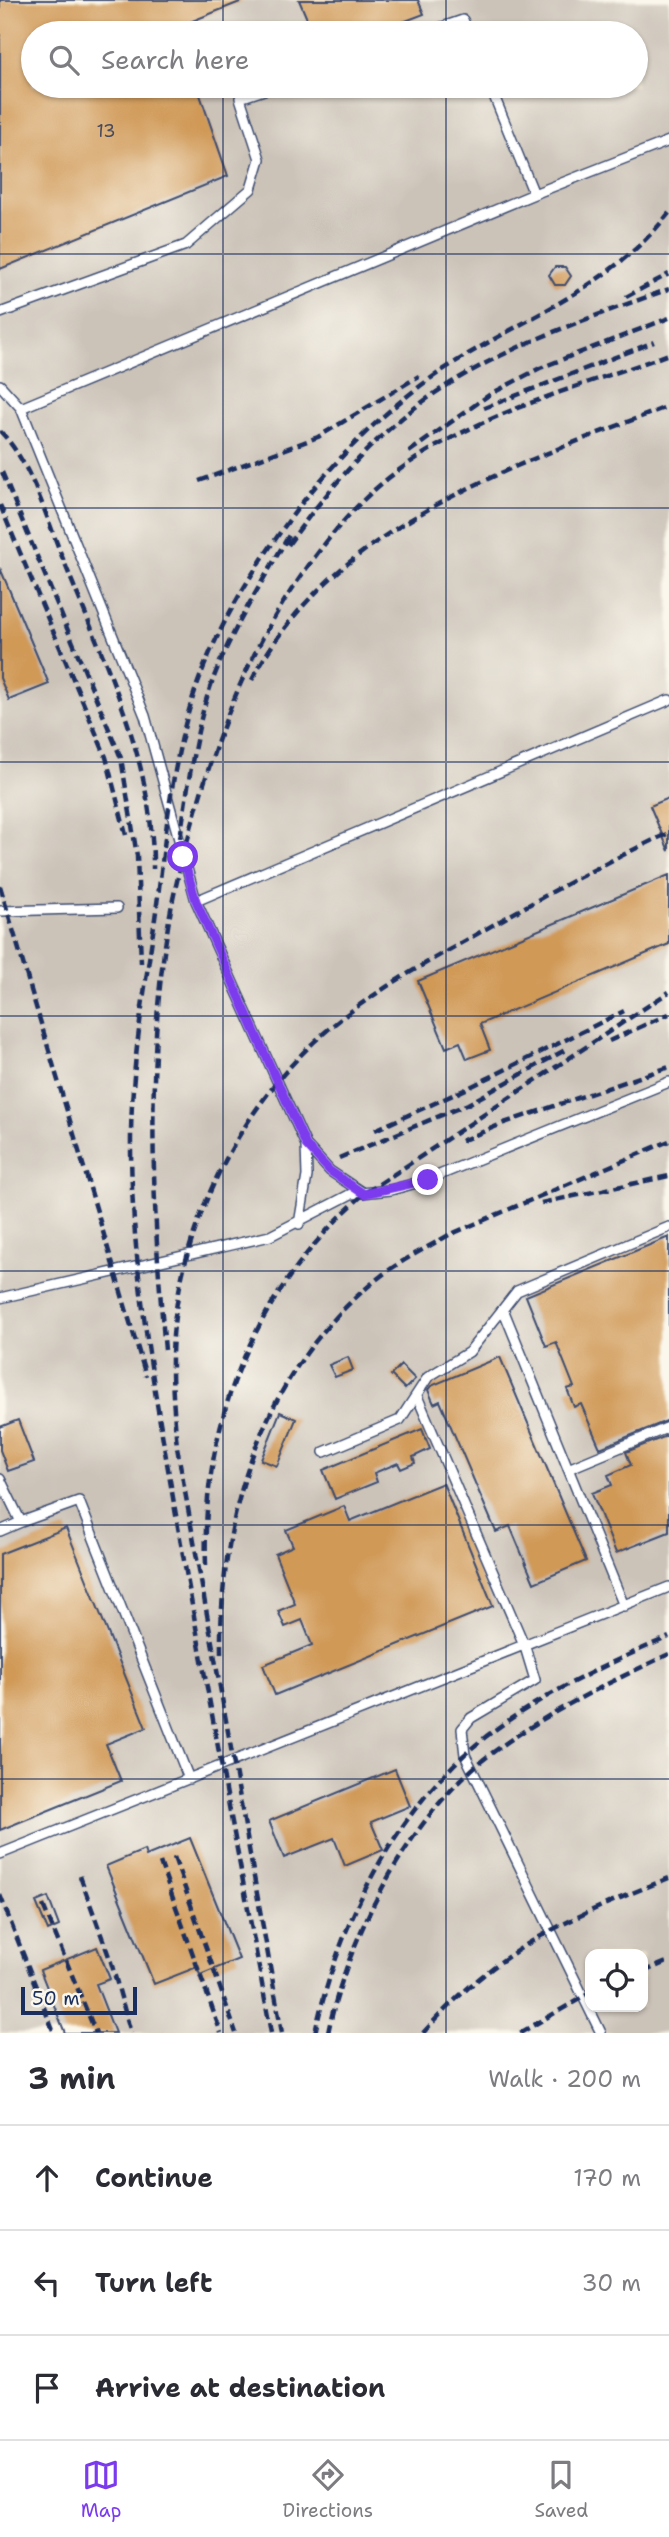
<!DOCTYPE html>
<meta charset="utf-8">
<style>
:root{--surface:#fff;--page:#f2f2f3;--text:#2b2b33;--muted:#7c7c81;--line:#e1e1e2;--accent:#7c3aed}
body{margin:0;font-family:"Shantell Sans",sans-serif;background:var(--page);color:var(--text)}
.controls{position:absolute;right:21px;bottom:21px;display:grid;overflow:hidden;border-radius:14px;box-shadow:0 2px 5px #0004}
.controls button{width:63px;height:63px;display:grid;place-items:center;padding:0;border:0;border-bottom:2px solid var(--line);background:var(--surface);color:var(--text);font:35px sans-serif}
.scale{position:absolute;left:21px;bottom:18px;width:116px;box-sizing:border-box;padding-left:7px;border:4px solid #1b2f5e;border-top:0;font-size:19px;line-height:24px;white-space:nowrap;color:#1b2f5e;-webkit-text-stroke:5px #fbf7ec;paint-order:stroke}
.stop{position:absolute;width:21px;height:21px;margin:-16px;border:5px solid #7c3aed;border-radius:50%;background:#fff}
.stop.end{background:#7c3aed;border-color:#fff;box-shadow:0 2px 7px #0008}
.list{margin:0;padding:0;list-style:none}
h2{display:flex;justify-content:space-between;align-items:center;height:91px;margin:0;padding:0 28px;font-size:30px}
h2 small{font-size:23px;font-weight:400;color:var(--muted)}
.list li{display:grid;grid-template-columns:46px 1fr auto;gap:21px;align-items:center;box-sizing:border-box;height:105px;padding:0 28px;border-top:2px solid var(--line)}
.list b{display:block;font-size:26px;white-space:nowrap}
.list em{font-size:23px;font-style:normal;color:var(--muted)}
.icon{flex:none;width:38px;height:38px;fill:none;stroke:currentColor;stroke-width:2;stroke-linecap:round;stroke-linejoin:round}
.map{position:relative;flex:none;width:669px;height:2033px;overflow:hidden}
.search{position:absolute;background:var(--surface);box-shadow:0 2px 5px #0004;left:21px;right:21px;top:21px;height:77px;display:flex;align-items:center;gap:18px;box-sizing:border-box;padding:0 24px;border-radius:38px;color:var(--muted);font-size:26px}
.sheet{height:406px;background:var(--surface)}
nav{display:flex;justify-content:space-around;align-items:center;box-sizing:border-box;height:98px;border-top:2px solid var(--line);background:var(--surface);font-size:19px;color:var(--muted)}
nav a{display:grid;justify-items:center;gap:4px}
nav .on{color:var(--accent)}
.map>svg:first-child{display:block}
.industrial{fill:#cbc2b8;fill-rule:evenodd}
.building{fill:#d09956}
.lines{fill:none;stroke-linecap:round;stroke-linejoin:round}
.lane-casing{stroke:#3c4b70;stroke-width:12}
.lane{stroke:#fff;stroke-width:9}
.rail{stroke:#1b2f5e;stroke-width:4.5;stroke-dasharray:10 5;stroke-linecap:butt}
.route{stroke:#7c3aed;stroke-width:9}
.grid{fill:none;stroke:#1b2f5e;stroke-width:2;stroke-opacity:0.55}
.labels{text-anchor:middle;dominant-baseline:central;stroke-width:5;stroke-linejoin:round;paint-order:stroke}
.number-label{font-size:18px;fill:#484a5c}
</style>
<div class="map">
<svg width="669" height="2033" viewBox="0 0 669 2033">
<rect width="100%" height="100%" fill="#fbf7ec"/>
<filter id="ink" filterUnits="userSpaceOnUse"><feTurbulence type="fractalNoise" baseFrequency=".0143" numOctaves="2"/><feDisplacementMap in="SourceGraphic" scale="14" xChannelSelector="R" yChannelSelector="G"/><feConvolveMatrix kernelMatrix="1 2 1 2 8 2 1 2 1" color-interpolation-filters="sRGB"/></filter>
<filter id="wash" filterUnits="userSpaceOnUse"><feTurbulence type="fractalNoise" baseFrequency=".00686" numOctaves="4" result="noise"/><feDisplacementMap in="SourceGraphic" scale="28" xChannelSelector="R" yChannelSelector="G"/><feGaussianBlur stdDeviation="1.57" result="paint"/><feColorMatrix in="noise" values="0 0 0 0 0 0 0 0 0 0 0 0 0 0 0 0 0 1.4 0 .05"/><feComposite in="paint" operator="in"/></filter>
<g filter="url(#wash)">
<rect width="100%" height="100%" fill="#f4ead3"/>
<path class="industrial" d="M0,0H669V2033H0ZM33,33H636V86H33ZM590,1954H643V2007H590Z"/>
<g id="blocks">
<path class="building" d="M0,0H245L177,27L179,33H33V86H197L228,176L0,269Z
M299,0H418L424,14L374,33H313Z
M555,267H565L571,276L565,285H555L549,275Z
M0,568L49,684L9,700L0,678Z
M669,798V851L650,806Z
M669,875V944L480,1024L490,1050L467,1059L460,1042L446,1048L418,981Z
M669,1237V1420L600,1448L581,1404L574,1407L567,1389L574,1387L556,1342L546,1346L526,1296Z
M348,1357L353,1370L335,1377L329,1365Z
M500,1357L586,1561L534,1583L510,1526L496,1532L440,1401L434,1404L428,1390L431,1386Z
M401,1365L415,1379L405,1389L391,1375Z
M280,1412L296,1419L277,1466L261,1460Z
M18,1420L34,1462L8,1471L0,1450V1427Z
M422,1429L430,1449L413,1457L415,1463L401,1469L398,1463L374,1473L377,1482L335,1499L323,1470Z
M669,1435V1532L616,1553L592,1493L612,1485L608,1475L631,1465L626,1452Z
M443,1483L493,1606L275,1695L263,1665L312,1645L302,1620L285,1627L278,1611L295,1604L275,1554L293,1546L286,1530L344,1506L350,1521Z
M66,1528L146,1728L106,1744L121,1781L0,1830V1554Z
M395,1769L410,1806L371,1822L383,1850L345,1866L334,1838L284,1858L269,1821Z
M190,1838L239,1959L200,1975L197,1967L154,1984L106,1866L144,1850L146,1856Z
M48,1897L59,1926L48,1931L36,1902Z
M97,1947L110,1979L96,1984L115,2033H65L40,1970Z"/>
</g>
</g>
<g filter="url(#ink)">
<use href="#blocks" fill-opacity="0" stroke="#3c4b70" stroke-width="2"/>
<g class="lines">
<defs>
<path id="lane" d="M425,33L463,20L469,33
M490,86L534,194
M0,313L186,245L251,189L260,159L240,98L276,86
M0,385L21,408L145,716L196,901L306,1145L307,1176L299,1224
M21,408L534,194L669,141
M196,901L669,700
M0,911L117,908
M307,1146L330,1171L363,1193
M0,1298L270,1236L351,1194L391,1190L427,1180L669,1082
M503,1309L624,1606
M417,1396L525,1647L535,1680L471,1718L462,1729L465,1755L601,2033
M324,1452L400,1420L428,1377L469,1352L517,1291L669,1227
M568,1469L669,1427
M0,1479L21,1522L0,1531
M21,1522L79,1501L189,1779
M0,1854L669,1587"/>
</defs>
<use href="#lane" class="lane-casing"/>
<use href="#lane" class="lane"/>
<path class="rail" d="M626,297L669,274
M484,408L654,342
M0,431C32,464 46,517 63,559C103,660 154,758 153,869
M409,452L489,395L540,368L669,318
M2,472L121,758L137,856L141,963
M199,481L318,437L419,376
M0,505L106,757L126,835
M288,545C333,482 387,421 454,381C520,341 597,315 669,289
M252,680C331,524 517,465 669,406
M180,838C188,790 193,741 208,694C226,638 260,586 289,535
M0,886L146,1376
M609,1041L669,1014
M375,1130L464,1090L624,1011
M461,1141L504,1123L669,1067
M339,1158L468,1104L565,1050
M541,1203L669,1176
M165,1350C153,1221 146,1067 166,939C173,889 187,841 201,793C224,717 253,644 299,579C326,540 357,501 395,473C475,414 577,388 669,354
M206,1565C201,1420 256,1289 364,1194L669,992
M221,1654C219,1511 264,1367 381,1276C402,1260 426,1248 449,1235L669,1141
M174,1857L236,2033
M160,1862L221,2033
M80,1876L111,1962L131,2033
M0,1895L54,2033
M43,1905L96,2033
M643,1972L669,1961
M271,2033C240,1864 208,1696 178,1527C157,1403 132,1275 131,1149C130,1067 146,985 157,904C166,833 172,759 195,691C218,623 258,561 301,504C343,451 395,400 452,364C528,316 612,286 669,213
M282,2033L177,1447C174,1410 170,1373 173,1336C181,1228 236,1116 314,1042C362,997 421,966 477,934C540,898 603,863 669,833
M315,2033C337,1931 386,1828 463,1756C517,1706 601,1666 669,1637
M328,2033C347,1938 410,1816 488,1756C544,1714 606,1684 669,1654
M423,2033C500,1947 565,1920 669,1878
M520,2033L590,1993"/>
</g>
</g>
<g class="lines" filter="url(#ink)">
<path class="route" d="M183,857L196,901L306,1145L330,1171L364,1194L428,1180"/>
</g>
<path class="grid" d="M223,0V33M446,0V33M223,86V2033M446,86V2033M0,254H669M0,508H669M0,762H669M0,1016H669M0,1271H669M0,1525H669M0,1779H669"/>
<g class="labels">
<g class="number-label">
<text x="106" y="131">13</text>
</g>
</g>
</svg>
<div class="controls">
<button><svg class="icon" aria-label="locate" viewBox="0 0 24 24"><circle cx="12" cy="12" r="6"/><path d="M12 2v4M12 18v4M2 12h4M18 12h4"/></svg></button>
</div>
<div class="scale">50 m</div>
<div class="stop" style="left:183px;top:857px"></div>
<div class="stop end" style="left:428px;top:1180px"></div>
<div class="search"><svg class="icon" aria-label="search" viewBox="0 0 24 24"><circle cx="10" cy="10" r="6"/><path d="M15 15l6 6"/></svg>Search here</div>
</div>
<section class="sheet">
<h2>3 min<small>Walk · 200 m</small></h2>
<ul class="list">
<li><svg class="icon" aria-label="ahead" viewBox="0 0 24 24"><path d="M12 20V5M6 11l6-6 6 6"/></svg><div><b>Continue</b></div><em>170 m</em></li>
<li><svg class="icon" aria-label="left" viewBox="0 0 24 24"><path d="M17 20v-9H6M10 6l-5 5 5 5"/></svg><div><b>Turn left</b></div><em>30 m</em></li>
<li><svg class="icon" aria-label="arrive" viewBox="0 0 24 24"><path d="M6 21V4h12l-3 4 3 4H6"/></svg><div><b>Arrive at destination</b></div></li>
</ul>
</section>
<nav>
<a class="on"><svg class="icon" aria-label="map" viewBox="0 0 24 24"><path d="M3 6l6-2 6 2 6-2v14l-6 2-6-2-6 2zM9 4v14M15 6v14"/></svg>Map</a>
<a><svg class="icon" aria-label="directions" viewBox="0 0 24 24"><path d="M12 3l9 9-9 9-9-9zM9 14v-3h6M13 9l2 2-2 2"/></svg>Directions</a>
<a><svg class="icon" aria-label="saved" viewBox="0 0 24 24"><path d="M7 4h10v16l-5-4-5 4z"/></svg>Saved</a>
</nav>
